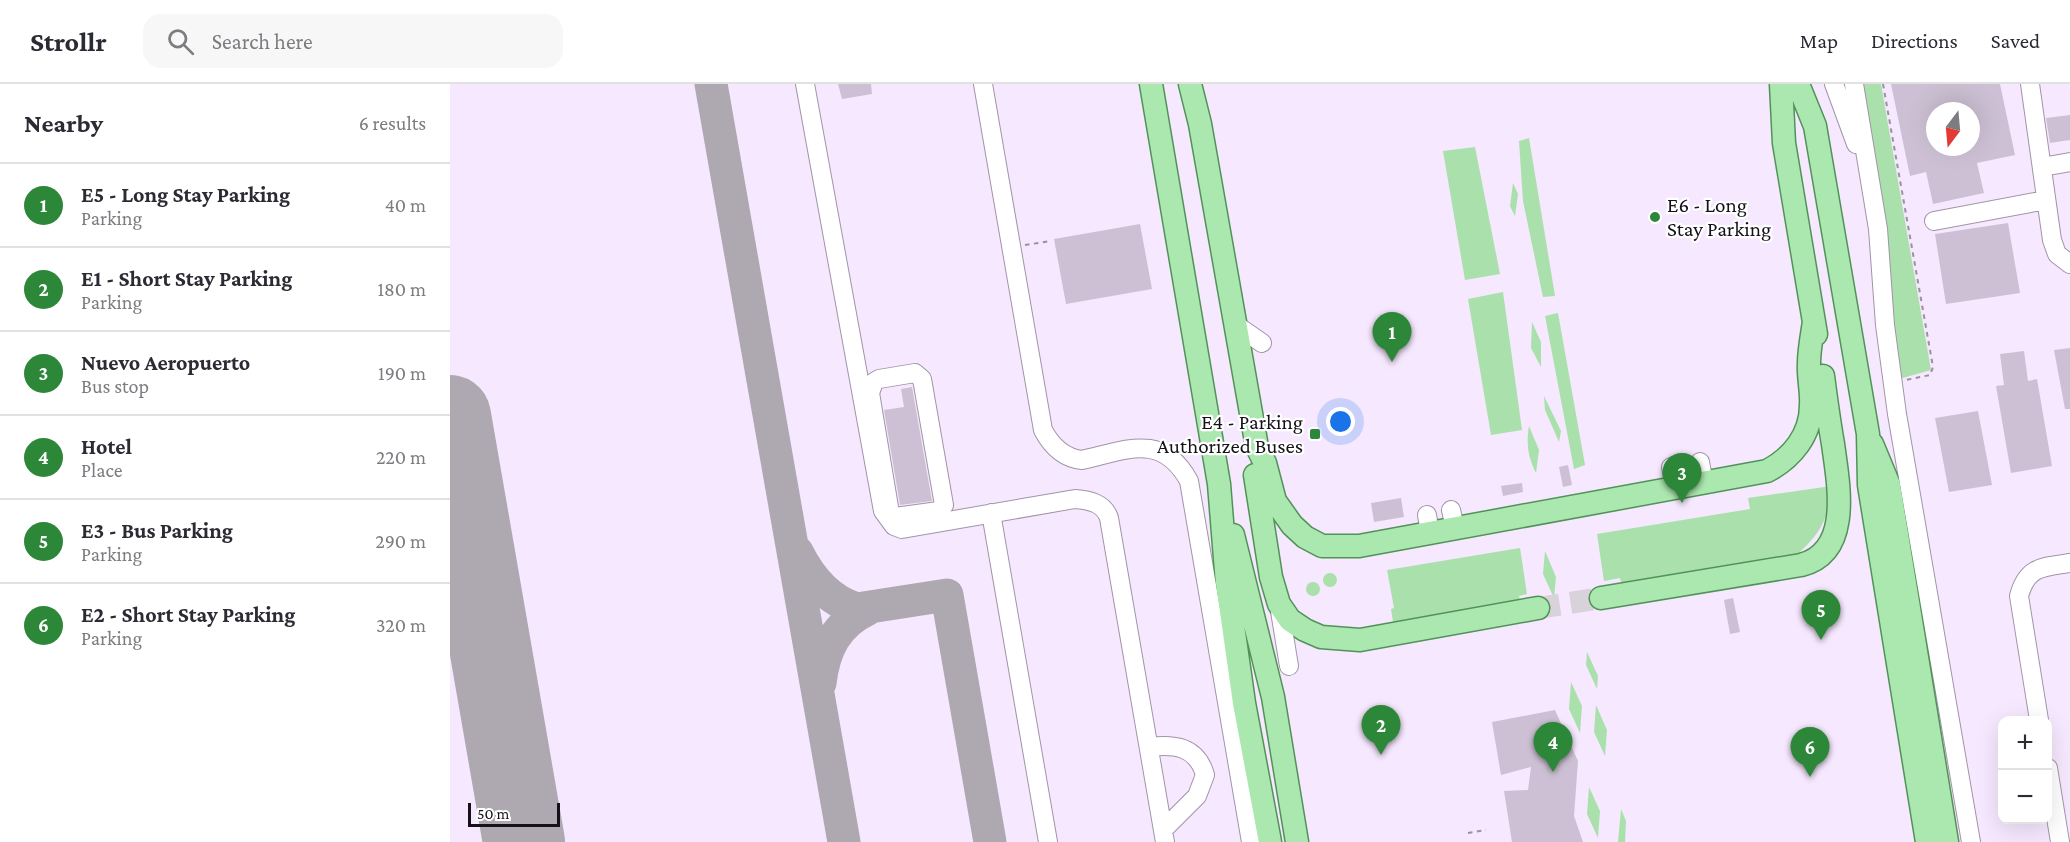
<!DOCTYPE html>
<meta charset="utf-8">
<style>
:root{--surface:#fff;--page:#f7f7f7;--text:#2b2b33;--muted:#7c7c81;--line:#e1e1e2;--accent:#2c8738}
body{margin:0;font-family:"Crimson Pro",serif;background:var(--page);color:var(--text)}
.controls{position:absolute;right:18px;bottom:18px;display:grid;overflow:hidden;border-radius:12px;box-shadow:0 6px 24px #0002}
.controls button{width:54px;height:54px;display:grid;place-items:center;padding:0;border:0;border-bottom:2px solid var(--line);background:var(--surface);color:var(--text);font:30px sans-serif}
.compass{position:absolute;left:1476px;top:18px;width:54px;height:54px;border-radius:50%;background:var(--surface);box-shadow:0 6px 24px #0002;rotate:196deg}
.scale{position:absolute;left:18px;bottom:15px;width:92px;box-sizing:border-box;padding-left:6px;border:3px solid #151118;border-top:0;font-size:16px;line-height:21px;white-space:nowrap;color:#151118;-webkit-text-stroke:4px #fff;paint-order:stroke}
.you{position:absolute;left:891px;top:338px;width:21px;height:21px;margin:-15px;border:4px solid #fff;border-radius:50%;background:#1a73e8;box-shadow:0 0 0 9px #1a73e833}
.badge{display:grid;place-items:center;width:39px;height:39px;border-radius:50%;background:var(--accent);color:#fff;font-size:20px;font-weight:700}
.pin{position:absolute;translate:-50% -50px;filter:drop-shadow(0 2px 3px #0008)}
.pin::after{content:'';position:absolute;top:32px;width:21px;height:18px;background:inherit;clip-path:polygon(0 0,100% 0,50% 100%)}
.list{margin:0;padding:0;list-style:none}
h2{display:flex;justify-content:space-between;align-items:center;height:78px;margin:0;padding:0 24px;font-size:26px}
h2 small{font-size:20px;font-weight:400;color:var(--muted)}
.list li{display:grid;grid-template-columns:39px 1fr auto;gap:18px;align-items:center;box-sizing:border-box;height:84px;padding:0 24px;border-top:2px solid var(--line)}
.list b{display:block;font-size:22px;white-space:nowrap}
.list p{margin:0;font-size:20px;white-space:nowrap;color:var(--muted)}
.list em{font-size:20px;font-style:normal;color:var(--muted)}
.icon{flex:none;width:33px;height:33px;fill:none;stroke:currentColor;stroke-width:2;stroke-linecap:round;stroke-linejoin:round}
.map{position:relative;flex:none;width:1620px;height:758px;overflow:hidden}
header{display:flex;align-items:center;gap:36px;box-sizing:border-box;height:84px;padding:0 30px;background:var(--surface);border-bottom:2px solid var(--line)}
header strong{font-size:28px}
nav{display:flex;gap:33px;margin-inline-start:auto;font-size:21px}
.search{width:420px;height:54px;background:var(--page);display:flex;align-items:center;gap:15px;box-sizing:border-box;padding:0 21px;border-radius:18px;color:var(--muted);font-size:22px}
main{display:flex}
aside{flex:1;background:var(--surface)}
.map>svg:first-child{display:block}
.built{fill:#f6e8fe;fill-rule:evenodd}
.green{fill:#aae0ab}
.lines{fill:none;stroke-linecap:round;stroke-linejoin:round}
.taxiway{stroke:#aea8b0;stroke-width:33}
.runway{stroke:#aea8b0;stroke-width:82}
.building{fill:#cdc0d4;fill-rule:evenodd}
.major-tunnel{stroke:#d8d2db;stroke-width:22;stroke-dasharray:22 11;stroke-linecap:butt}
.minor-casing{stroke:#a194a8;stroke-width:20}
.major-casing{stroke:#529258;stroke-width:25}
.path{stroke:#98939b;stroke-width:2;stroke-dasharray:4.5 4.5;stroke-linecap:butt}
.minor{stroke:#fff;stroke-width:18}
.major{stroke:#abe8af;stroke-width:22}
.poi-dot{fill:#2c8738;stroke:#fff;stroke-width:2}
.labels{text-anchor:middle;dominant-baseline:central;stroke-width:4.5;stroke-linejoin:round;paint-order:stroke}
.poi-label{font-size:21px;fill:#151118;stroke:#fff;text-anchor:start}
</style>
<header>
<strong>Strollr</strong>
<div class="search"><svg class="icon" aria-label="search" viewBox="0 0 24 24"><circle cx="10" cy="10" r="6"/><path d="M15 15l6 6"/></svg>Search here</div>
<nav><a>Map</a><a>Directions</a><a>Saved</a></nav>
</header>
<main>
<aside>
<h2>Nearby<small>6 results</small></h2>
<ul class="list">
<li><span class="badge">1</span><div><b>E5 - Long Stay Parking</b><p>Parking</p></div><em>40 m</em></li>
<li><span class="badge">2</span><div><b>E1 - Short Stay Parking</b><p>Parking</p></div><em>180 m</em></li>
<li><span class="badge">3</span><div><b>Nuevo Aeropuerto</b><p>Bus stop</p></div><em>190 m</em></li>
<li><span class="badge">4</span><div><b>Hotel</b><p>Place</p></div><em>220 m</em></li>
<li><span class="badge">5</span><div><b>E3 - Bus Parking</b><p>Parking</p></div><em>290 m</em></li>
<li><span class="badge">6</span><div><b>E2 - Short Stay Parking</b><p>Parking</p></div><em>320 m</em></li>
</ul>
</aside>
<div class="map">
<svg width="1620" height="758" viewBox="0 0 1620 758">
<rect width="100%" height="100%" fill="#faf4fd"/>
<path class="built" d="M0,0H1620V758H0ZM1485,27H1521V63H1485ZM1552,636H1598V736H1552Z"/>
<path class="green" d="M1413,0H1431L1481,286L1449,295L1434,128Z
M1079,54L1105,212L1093,213L1073,117L1069,57Z
M1025,63L1050,190L1015,196L993,67Z
M1063,99L1068,110L1065,132L1060,122Z
M1053,208L1072,346L1041,351L1018,215Z
M1108,229L1135,381L1124,385L1095,232Z
M1082,238L1091,258V283L1081,264Z
M1094,312L1111,347L1109,358L1095,326Z
M1079,342L1089,366L1086,389C1078,373 1076,360 1079,342Z
M1381,402C1380,434 1369,452 1345,472L1173,504L1170,494L1154,497L1147,450L1300,425L1298,414Z
M1070,464L1077,510L1069,512L1071,521L944,544L941,525L944,524L937,486Z
M1095,467L1106,493L1104,514L1093,490Z
M873 496a7 7 0 1 1 14 0a7 7 0 1 1-14 0Z
M856 505a7 7 0 1 1 14 0a7 7 0 1 1-14 0Z
M1137,568L1148,592L1147,605L1136,581Z
M1121,598L1132,622L1130,649L1119,625Z
M1146,621L1157,646L1155,672L1144,648Z
M1139,703L1150,727L1148,754L1137,730Z
M1171,725L1176,737L1175,758H1168Z"/>
<g class="lines">
<path class="taxiway" d="M261,0L394,758
M347,468C360,494 379,517 407,525L497,511L540,758
M370,599C374,565 386,540 418,525"/>
<path class="runway" d="M0,332L74,758"/>
</g>
<path class="building" d="M388,0H421L422,10L392,15Z
M1441,0H1550L1565,71L1527,79L1534,109L1483,120L1476,88L1460,92ZM1485,27H1521V63H1485Z
M1620,31V56L1600,59L1596,34Z
M1558,139L1570,209L1496,220L1485,150Z
M690,140L702,205L616,220L604,155Z
M1620,264V325H1615L1604,266Z
M1574,267L1578,297L1587,295L1602,382L1561,389L1546,302L1554,301L1550,270Z
M462,303L482,417L450,421L434,326L454,323L451,305Z
M1528,327L1542,401L1499,408L1485,334Z
M1118,381L1122,401L1113,403L1109,383Z
M1072,399L1073,408L1053,412L1051,402Z
M951,414L954,433L924,438L921,419Z
M1283,514L1290,548L1280,550L1274,516Z
M1105,626L1128,677L1124,732L1133,758H1062L1054,707L1078,706L1081,683L1051,691L1042,638Z"/>
<g class="lines">
<path class="major-tunnel" d="M1088,524L1151,514"/>
<defs>
<path id="minor" d="M355,0L433,427L444,442L452,445L625,415C639,416 654,419 659,434L715,758
M533,0L593,346C602,363 614,374 632,376C677,366 712,348 739,397L801,758
M1384,0L1406,60
M1404,0L1428,145L1435,241L1447,330L1521,758
M1580,0L1602,156L1607,170L1620,180
M1592,83L1620,78
M1484,137L1596,116
M786,241L812,259
M465,289L472,295L494,421L489,427L445,433L440,429L420,309L424,298L429,295Z
M1250,378L1254,399
M1221,383L1225,404
M1001,426L1005,444
M541,429L598,758
M977,431L980,449
M829,521L839,582
M1589,636L1569,512C1577,482 1593,483 1620,479
M699,663C724,660 747,662 755,691L747,712L713,746
M1598,684L1610,758"/>
<path id="major" d="M701,0L769,400L777,499L794,619L820,758
M740,0L750,40L807,363L815,379L825,417L842,441L855,453L872,462H909L1317,387C1342,374 1361,351 1361,321C1362,307 1358,294 1359,279C1359,266 1362,251 1364,238
M1331,0L1334,59L1366,250
M1348,0L1365,42L1418,350L1419,401L1477,758
M1422,360L1439,401L1497,758
M805,391L821,493L829,520L840,536L855,546L871,553L910,556L1088,524
M783,451L823,613L847,758
M1151,514L1351,481C1403,468 1388,398 1383,360C1379,337 1376,315 1373,292"/>
</defs>
<use href="#minor" class="minor-casing"/>
<use href="#major" class="major-casing"/>
<path class="path" d="M1433,0L1483,283L1480,291L1456,296
M575,161L601,157
M1018,749L1036,746"/>
<use href="#minor" class="minor"/>
<use href="#major" class="major"/>
</g>
<g class="poi-dot">
<circle cx="1205" cy="133" r="6"/>
<rect x="859" y="344" width="12" height="12" rx="3"/>
</g>
<g class="labels">
<g class="poi-label">
<text x="1217" y="121">E6 - Long<tspan x="1217" dy="24">Stay Parking</tspan></text>
<text x="853" y="338" text-anchor="end">E4 - Parking<tspan x="853" dy="24">Authorized Buses</tspan></text>
</g>
</g>
</svg>
<div class="controls">
<button>+</button>
<button>−</button>
</div>
<svg class="compass" viewBox="-18 -18 36 36"><path d="M0-13l5 13h-10z" fill="#e53935"/><path d="M0 13l5-13h-10z" fill="#7c7c81"/></svg>
<div class="scale">50 m</div>
<div class="you"></div>
<div class="pin badge" style="left:942px;top:278px">1</div>
<div class="pin badge" style="left:931px;top:671px">2</div>
<div class="pin badge" style="left:1232px;top:419px">3</div>
<div class="pin badge" style="left:1103px;top:688px">4</div>
<div class="pin badge" style="left:1371px;top:556px">5</div>
<div class="pin badge" style="left:1360px;top:693px">6</div>
</div>
</main>
